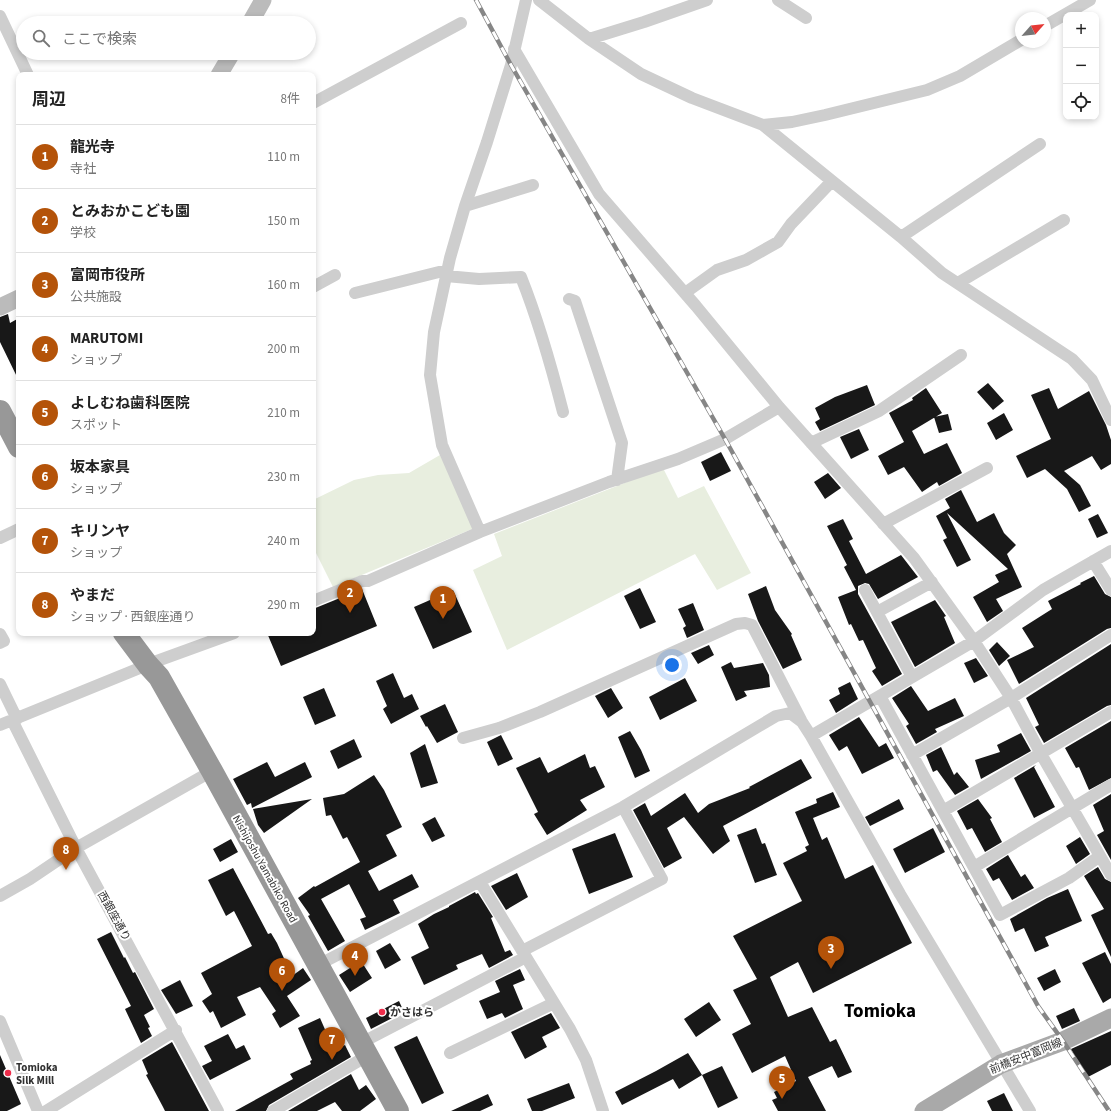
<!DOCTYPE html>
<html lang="ja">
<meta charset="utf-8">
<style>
:root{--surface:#fff;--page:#f2f2f2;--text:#222;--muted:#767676;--line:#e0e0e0;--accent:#b45309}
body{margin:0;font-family:"Source Sans 3","Noto Sans JP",sans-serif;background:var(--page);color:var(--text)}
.controls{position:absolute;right:12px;top:12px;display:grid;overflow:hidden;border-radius:8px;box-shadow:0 2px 6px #0003}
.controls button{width:36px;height:36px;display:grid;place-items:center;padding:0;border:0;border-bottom:1px solid var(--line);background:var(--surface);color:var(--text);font:20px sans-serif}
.compass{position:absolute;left:1015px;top:12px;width:36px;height:36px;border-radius:50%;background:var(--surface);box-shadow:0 2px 6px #0003;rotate:63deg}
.you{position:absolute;left:672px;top:665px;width:14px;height:14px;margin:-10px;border:3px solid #fff;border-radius:50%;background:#1a73e8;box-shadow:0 0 0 6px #1a73e833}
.badge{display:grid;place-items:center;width:26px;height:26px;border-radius:50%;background:var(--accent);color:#fff;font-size:13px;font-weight:700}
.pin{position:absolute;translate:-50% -33px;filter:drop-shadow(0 1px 2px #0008)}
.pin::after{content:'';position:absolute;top:21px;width:14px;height:12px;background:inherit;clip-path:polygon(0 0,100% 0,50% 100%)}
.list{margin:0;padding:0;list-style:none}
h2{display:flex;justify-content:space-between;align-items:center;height:52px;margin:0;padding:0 16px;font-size:17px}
h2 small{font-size:13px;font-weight:400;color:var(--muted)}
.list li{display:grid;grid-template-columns:26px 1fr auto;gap:12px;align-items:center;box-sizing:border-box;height:64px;padding:0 16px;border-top:1px solid var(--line)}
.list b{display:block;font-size:15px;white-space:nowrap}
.list p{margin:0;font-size:13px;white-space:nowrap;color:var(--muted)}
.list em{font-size:13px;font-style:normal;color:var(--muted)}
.icon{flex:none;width:22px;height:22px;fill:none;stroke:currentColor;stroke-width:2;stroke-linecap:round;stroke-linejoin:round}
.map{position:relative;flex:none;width:1111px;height:1111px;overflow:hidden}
.search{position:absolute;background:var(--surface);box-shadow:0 2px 6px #0003;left:16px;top:16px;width:300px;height:44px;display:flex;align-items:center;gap:10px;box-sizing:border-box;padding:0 14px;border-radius:22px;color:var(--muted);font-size:15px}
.panel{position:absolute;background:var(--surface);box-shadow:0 2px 6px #0003;left:16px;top:72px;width:300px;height:564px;border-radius:8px}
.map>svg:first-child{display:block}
.green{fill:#e8eedf}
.building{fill:#181818}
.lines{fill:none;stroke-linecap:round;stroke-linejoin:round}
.street{stroke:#cecece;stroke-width:12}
.secondary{stroke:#bbb;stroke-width:17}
.primary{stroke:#a9a9a9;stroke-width:19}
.highway{stroke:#989898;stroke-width:22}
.rail-casing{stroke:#868686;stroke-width:4.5}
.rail{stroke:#fff;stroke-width:3;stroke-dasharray:9;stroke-linecap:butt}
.poi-dot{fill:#ee2d4b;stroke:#fff;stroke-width:1.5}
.labels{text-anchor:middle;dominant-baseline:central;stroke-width:4;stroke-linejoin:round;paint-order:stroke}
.street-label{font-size:11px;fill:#313131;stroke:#fff}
.poi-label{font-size:11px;font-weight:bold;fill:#313131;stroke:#fff;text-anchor:start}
.town-label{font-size:19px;font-weight:bold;fill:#000;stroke:#fff}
</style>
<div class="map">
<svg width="1111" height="1111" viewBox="0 0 1111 1111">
<rect width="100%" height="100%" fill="#fff"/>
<path class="green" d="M440,455L473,523L472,529L333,587L313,547V500L354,480L378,475L409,473Z
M663,468L678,498L704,486L751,573L717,590L695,554L507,650L473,570L502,556L494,534Z"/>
<path class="building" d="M8,314L10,323L19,318V381L0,342V317Z
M988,383L1004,401L993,410L977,392Z
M867,385L875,405L820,431L815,422L820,419L815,408L835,397Z
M926,388L942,413L912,431L924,454L947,443L962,473L939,486L937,482L922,492L904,467L888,475L878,456L904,442L889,413L913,400L912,398Z
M1049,388L1058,409L1089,391L1106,425L1111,440V464L1101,470L1092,456L1064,471L1080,485L1091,506L1079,512L1067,489L1045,469L1027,478L1016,456L1051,439L1031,395Z
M1004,413L1013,430L996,440L987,423Z
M948,414L952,430L939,433L934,417Z
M859,429L869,450L851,459L840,437Z
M721,452L731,471L710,481L701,462Z
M828,473L841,488L825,499L814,482Z
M961,490L977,522L994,513L1004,533L1016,545L1007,554L1022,587L996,599L1003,611L987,622L973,597L999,582L995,575L1008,569L947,513L971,560L957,567L943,540L947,538L936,516L950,508L945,499Z
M1098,514L1108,533L1097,538L1088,519Z
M843,519L853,539L849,541L866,574L901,555L918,577L878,599L869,584L865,583L858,586V594L902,674L882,686L872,671L876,668L863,640L859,641L851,624L849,625L838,597L856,590L844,567L847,565L827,526Z
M1094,576L1105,594L1111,597V628L1107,629L1019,684L1007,660L1034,647L1022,628L1052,609L1048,601L1081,584L1080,583Z
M766,586L775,610L792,634L791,635L802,660L783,669L758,621L748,594Z
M640,588L656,622L640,629L624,596Z
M362,589L377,626L281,666L267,633H313V609Z
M453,590L472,632L433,649L414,607Z
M935,600L946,616L944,617L955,643L915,667L891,622Z
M693,603L704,630L687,638L683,628L686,626L678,609Z
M997,642L1010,656L999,666L989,650Z
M1111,644V705L1107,706L1044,743L1035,727L1039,725L1026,698Z
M709,645L714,655L698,664L691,653Z
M976,658L988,676L974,683L964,663Z
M731,662L734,668L763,663L769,675L770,687L744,691L747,696L736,701L721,667Z
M393,673L404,698L412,694L419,709L391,724L383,709L387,706L376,681Z
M685,678L697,701L660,720L649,697Z
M850,682L858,699L836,713L829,700L840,694L838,688Z
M911,686L928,711L955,698L964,716L935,729L937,732L916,744L906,726L909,724L892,698Z
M324,688L336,716L315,725L303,697Z
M611,688L623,708L608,718L595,696Z
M445,704L458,732L437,743L427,726L426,727L420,716Z
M859,717L879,747L886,743L894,758L862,774L847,746L839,751L829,735Z
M1111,721V778L1089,790L1079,767L1076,768L1065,748Z
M630,731L641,750L650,771L635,778L618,737Z
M1021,733L1031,751L981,779L975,760L1000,752L997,745Z
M501,735L513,759L498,766L487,742Z
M354,739L362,757L338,769L330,751Z
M425,744L438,783L421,788L410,753Z
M941,747L954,775L957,772L969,787L955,795L937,770L933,772L926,755Z
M585,754L590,768L595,766L605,787L580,800L587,810L547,835L534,814L538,812L516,768L540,757L548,773Z
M801,759L812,778L723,826L730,841L713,854L684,817L667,828L682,858L664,868L633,810L645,803L651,816L685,793L698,813L709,804L750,788L749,787Z
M267,762L275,777L305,762L312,777L252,808L251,803L247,805L233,779Z
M1036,765L1034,767L1055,807L1034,818L1014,778Z
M374,775L384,790L402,827L386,835L397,856L368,871L379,891L412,874L419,887L393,900L400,913L365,930L360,919L366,917L349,884L321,899L345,941L328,951L308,916L310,915L298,898L314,886L315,887L360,862L347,837L343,839L331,815L326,816L323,798L344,794Z
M833,792L840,807L813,818L822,840L827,837L845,879L873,865L912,943L813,993L798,962L770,977L788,1017L812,1007L830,1042L836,1039L852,1072L838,1078L832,1066L808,1077L826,1111H778L772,1100L777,1098L774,1092L796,1081L785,1056L752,1073L732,1034L751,1024L733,990L757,979L733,936L802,901L783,863L807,851L805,847L809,845L795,812L817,803L816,799Z
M1111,794V860L1097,835L1104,831L1093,805Z
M312,799L264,833L258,825L253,809Z
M899,799L904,809L870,826L865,817Z
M978,799L992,818L990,819L1002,842L985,852L972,828L967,830L957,811Z
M435,817L445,836L432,842L422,824Z
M756,828L762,844L765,843L777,875L755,883L737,835Z
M933,828L945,852L905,873L893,849Z
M615,833L633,877L589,894L572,849Z
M1080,837L1090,854L1076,864L1066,846Z
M231,839L238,852L220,862L213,849Z
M1008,855L1021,877L1025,874L1034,888L1012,900L999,878L993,881L986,869Z
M1098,867L1105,879L1111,882V957L1091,915L1104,909L1084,876Z
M233,868L268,934L271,933L277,943L292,976L303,968L311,980L287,996L300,1016L280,1028L272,1014L276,1011L260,987L237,997L246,1015L221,1028L213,1011L210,1013L202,1001L212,994L201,973L252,946L234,911L226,916L208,880Z
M517,873L528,897L506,910L491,886Z
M1068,889L1082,921L1045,937L1049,946L1035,952L1024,928L1015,932L1010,919L1047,898Z
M475,892L476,894L478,893L493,917L491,918L505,952L510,950L513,955L489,968L482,954L456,965L458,969L424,985L411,957L429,948L418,924L434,914L449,907V906Z
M111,932L124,958L125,957L133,973L135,972L154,1009L144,1015L150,1027L148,1028L152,1036L141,1043L125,1009L131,1006L97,939Z
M390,943L401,960L385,969L376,951Z
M1105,952L1111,964V998L1103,1003L1082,963Z
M361,961L372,978L350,992L339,975Z
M520,969L525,980L513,985L523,1009L505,1018L502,1013L487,1019L479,1001L500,992L495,981Z
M1055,969L1061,982L1044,991L1037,978Z
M180,980L193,1006L176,1014L161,990Z
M399,1001L404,1012L371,1029L366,1018Z
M709,1002L721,1020L696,1037L684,1019Z
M1074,1008L1080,1021L1062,1029L1056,1016Z
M551,1013L560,1028L542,1037L547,1047L525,1059L511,1032Z
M320,1018L334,1050L345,1045L351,1057L269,1105L266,1111H235L293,1079L290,1074L311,1064L310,1061L312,1060L298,1028Z
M1111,1031V1065L1086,1078L1071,1049Z
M228,1034L236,1049L244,1045L251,1059L210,1080L202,1066L212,1061L204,1046Z
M417,1036L444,1093L422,1104L394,1047Z
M172,1042L209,1111H165L163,1107L146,1075L148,1074L142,1060Z
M688,1053L702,1075L679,1089L673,1079L622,1105L615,1092L656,1071Z
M0,1055L21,1104L7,1111H0Z
M722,1066L738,1098L718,1108L702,1075Z
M351,1074L359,1090L366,1085L376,1099L360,1111H342L335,1102L317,1111H288Z
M569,1083L575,1098L542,1111H532L527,1099Z
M1004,1093L1013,1111H992L987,1101Z
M488,1094L493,1105L480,1111H451Z"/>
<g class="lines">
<path class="street" d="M539,0L589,39L641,74L692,98L763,125L901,237L942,273L1072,359L1092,380L1111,420
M778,0L806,18
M0,16L28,75
M1045,26L1090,0
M589,39L644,22L707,0
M514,49L599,194L696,306L779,407L914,558L974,641L1011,698L1041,754L1111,875
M313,103L461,23
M763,125L792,122L825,115L927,90L960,76L1021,40
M465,206L533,185
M901,237L1040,144
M446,276L479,279L521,277C539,322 551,365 563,412
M958,283L1064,220
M313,287L335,275
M355,293L447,270
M685,293L717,270L746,260L778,242L791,224L832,181
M569,299L575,301L622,443L617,480
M811,443L879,411L961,355
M883,524L987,468
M480,532L442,445L430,375L434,332L450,258L465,206L487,142L511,65L526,0
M0,538L19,529
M1093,561L1111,590
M865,590L912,677
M313,601L362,581H368L480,532L609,482L678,459L725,439L779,407
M877,612L932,582
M0,634L4,641L0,643
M0,684L17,719
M880,696L1000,915L1069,878L1100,856
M12,720L76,848L218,1111
M0,725L157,661L234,633
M811,736L974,641L1043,590L1111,551
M463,738L499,728L540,712L736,624L745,623L752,625L801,720
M912,755L1011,698L1111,635
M943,811L1111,712
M974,867L1111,785
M480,882L570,1029L586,1060L603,1111
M0,896L30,879L76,848L212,771
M522,951L662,879L623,807
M318,965L623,807L776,716L790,713L802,722L811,736L900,894L1030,1111
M0,1021L38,1111
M361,1043L526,957
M450,1053L554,1003
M46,1111L176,1030
M273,1111L367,1056"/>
<path class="secondary" d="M250,23L263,0
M219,75L232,53
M0,307L19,298"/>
<path class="primary" d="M924,1111L1001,1064L1063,1041L1111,1018"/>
<path class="highway" d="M0,411L19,447
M124,633L148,665L159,677L212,771L398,1111"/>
<defs>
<path id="rail" d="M476,0L511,65L725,439L1038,1006L1063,1041L1109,1111"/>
</defs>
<use href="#rail" class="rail-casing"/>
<use href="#rail" class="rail"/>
</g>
<g class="poi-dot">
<circle cx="382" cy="1012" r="4"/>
<circle cx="8" cy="1073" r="4"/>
</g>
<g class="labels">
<g class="street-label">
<text transform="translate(265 869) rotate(61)">Nishijoshu Yamabiko Road</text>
<text transform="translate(114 916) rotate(61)">西銀座通り</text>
<text transform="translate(1026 1056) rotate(-22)">前橋安中富岡線</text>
</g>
<g class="poi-label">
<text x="390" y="1012">かさはら</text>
<text x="16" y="1067">Tomioka<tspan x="16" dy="13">Silk Mill</tspan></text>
</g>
<g class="town-label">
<text x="880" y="1011">Tomioka</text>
</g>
</g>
</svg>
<div class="controls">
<button>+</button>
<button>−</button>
<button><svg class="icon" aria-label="locate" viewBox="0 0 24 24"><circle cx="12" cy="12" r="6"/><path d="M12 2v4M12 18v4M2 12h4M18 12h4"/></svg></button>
</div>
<svg class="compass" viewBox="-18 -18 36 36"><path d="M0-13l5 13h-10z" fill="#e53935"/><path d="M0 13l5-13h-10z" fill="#767676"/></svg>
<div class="you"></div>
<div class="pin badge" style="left:443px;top:619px">1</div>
<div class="pin badge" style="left:350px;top:613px">2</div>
<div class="pin badge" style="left:831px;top:969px">3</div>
<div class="pin badge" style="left:355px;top:976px">4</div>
<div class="pin badge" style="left:782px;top:1099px">5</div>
<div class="pin badge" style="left:282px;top:991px">6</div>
<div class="pin badge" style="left:332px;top:1060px">7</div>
<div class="pin badge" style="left:66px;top:870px">8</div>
<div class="search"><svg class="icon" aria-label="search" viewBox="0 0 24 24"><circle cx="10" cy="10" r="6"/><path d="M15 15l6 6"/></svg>ここで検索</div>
<section class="panel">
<h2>周辺<small>8件</small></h2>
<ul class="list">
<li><span class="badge">1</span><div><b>龍光寺</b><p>寺社</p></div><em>110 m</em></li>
<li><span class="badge">2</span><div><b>とみおかこども園</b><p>学校</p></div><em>150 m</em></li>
<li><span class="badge">3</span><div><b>富岡市役所</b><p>公共施設</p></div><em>160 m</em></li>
<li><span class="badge">4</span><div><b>MARUTOMI</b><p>ショップ</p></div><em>200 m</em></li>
<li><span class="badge">5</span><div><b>よしむね歯科医院</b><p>スポット</p></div><em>210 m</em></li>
<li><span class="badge">6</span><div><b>坂本家具</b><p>ショップ</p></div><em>230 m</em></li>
<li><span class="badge">7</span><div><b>キリンヤ</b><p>ショップ</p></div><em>240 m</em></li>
<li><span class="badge">8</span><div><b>やまだ</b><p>ショップ · 西銀座通り</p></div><em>290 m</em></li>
</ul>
</section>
</div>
